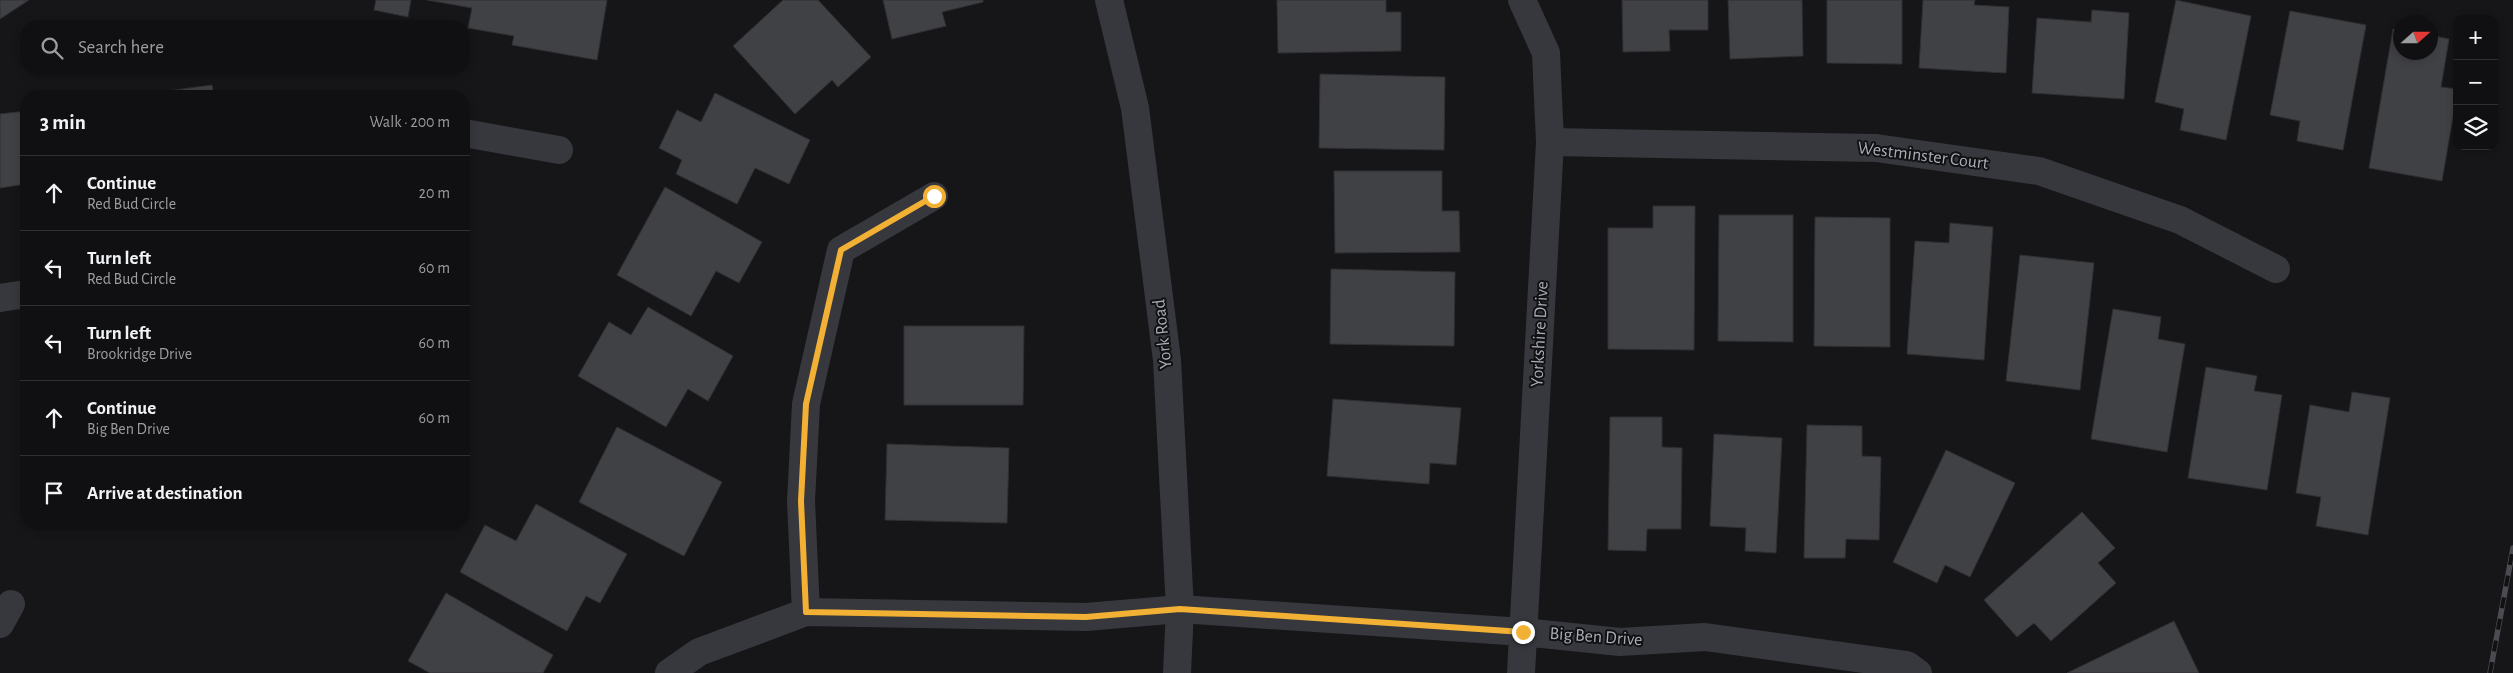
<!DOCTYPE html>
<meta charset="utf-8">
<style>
:root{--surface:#101012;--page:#19191b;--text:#f1f3f6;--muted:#9c9d9f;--line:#303032}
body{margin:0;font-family:"Alegreya Sans",sans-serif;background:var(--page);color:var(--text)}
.controls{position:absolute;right:15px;top:15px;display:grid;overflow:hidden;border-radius:10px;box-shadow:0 2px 8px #0003}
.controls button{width:45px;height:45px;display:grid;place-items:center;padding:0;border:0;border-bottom:1px solid var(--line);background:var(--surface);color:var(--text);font:25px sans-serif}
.compass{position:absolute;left:2393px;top:15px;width:45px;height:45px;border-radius:50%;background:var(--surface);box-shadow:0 2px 8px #0003;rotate:69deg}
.stop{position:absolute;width:15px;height:15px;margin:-11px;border:4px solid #f2b134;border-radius:50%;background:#fff}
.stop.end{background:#f2b134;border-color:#fff;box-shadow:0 1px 5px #0008}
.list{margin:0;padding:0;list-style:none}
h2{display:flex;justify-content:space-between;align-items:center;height:65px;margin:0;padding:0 20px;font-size:21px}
h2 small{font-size:16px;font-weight:400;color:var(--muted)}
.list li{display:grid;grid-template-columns:32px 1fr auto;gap:15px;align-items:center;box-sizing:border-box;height:75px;padding:0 20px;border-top:1px solid var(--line)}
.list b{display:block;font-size:19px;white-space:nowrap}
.list p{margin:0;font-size:16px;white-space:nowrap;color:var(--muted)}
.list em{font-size:16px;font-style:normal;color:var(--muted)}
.icon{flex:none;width:28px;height:28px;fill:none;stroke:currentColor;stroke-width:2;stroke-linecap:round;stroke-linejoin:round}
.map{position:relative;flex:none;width:2513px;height:673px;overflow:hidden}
.search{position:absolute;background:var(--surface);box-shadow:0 2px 8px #0003;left:20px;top:20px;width:450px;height:55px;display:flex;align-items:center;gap:12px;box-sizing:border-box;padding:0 18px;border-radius:20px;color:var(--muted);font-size:19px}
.panel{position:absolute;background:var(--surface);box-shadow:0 2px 8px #0003;left:20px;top:90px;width:450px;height:440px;border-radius:20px}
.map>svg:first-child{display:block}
.building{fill:#404145;stroke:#303034}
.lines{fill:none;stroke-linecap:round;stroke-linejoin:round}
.minor{stroke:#37383d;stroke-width:28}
.rail-casing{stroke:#4a4c52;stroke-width:5.5}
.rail{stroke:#111113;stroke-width:4;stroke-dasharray:11;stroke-linecap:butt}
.route{stroke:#f2b134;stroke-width:6}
.labels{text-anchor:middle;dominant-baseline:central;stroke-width:4;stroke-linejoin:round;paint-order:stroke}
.street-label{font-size:18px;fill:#a8adb8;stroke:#111113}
</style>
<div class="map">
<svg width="2513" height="673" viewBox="0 0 2513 673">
<rect width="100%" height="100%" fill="#161618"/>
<path class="building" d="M0,0H29L0,19Z
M376,0H411L408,17L374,10Z
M427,0H607L597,60L512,45L514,36L468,28L472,8Z
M783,0H818L871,57L838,87L832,80L795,114L733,46Z
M883,0H983V2L942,12L946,26L892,39Z
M1277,0H1386V12H1401V51L1278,53Z
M1622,0H1708V30H1669L1670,51L1623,52Z
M1728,0H1802L1803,56L1730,59Z
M1827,0H1902V64L1827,63Z
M1923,0H1975L1974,5L2009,7L2006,73L1919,68Z
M2176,0L2251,16L2226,140L2180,130L2184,109L2155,102Z
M2092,10L2129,13L2124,99L2032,93L2037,18L2091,22Z
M2290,11L2366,25L2343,150L2297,141L2300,121L2270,115Z
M2393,29L2400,30V52H2430V35L2449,39L2441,87L2457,89V93L2442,181L2369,168Z
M1320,74L1445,77L1444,150L1319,148Z
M212,85L214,96H131Z
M715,93L810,140L789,184L755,168L737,204L676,174L682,160L659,148L677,110L701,122Z
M26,111V184L0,188V114Z
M1334,171H1442V211H1459L1460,252L1335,253Z
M665,187L762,242L739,283L716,271L691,316L617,275Z
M1653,206H1695L1694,350L1608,349V228H1653Z
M1719,215H1793V342L1718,341Z
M1815,217L1890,218V347L1814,346Z
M1950,223L1993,227L1984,360L1907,354L1915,241L1949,243Z
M2020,255L2094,263L2080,390L2006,381Z
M1331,269L1455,272L1454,346L1330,344Z
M648,307L733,356L708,401L688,389L666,427L578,376L609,322L631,335Z
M2113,309L2161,317L2158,339L2185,344L2167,452L2091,439Z
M904,326H1024L1023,405H904Z
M2206,367L2257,376L2254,391L2282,395L2267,490L2188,478Z
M2352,392L2390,398L2368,535L2316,526L2321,497L2296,493L2310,405L2349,412Z
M1333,399L1461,408L1456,465L1430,463L1429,484L1327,476Z
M1610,417H1662V447L1682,448L1681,529H1647L1646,551L1608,550Z
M1807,425L1862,426V456L1881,457L1879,540L1846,539L1845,558H1804Z
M617,427L722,482L684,556L579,502Z
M1714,434L1782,438L1776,553L1745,551L1746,528L1710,526Z
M887,444L1009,448L1007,523L885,520Z
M1946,450L2015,483L1970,577L1945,565L1937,583L1893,562Z
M536,504L627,554L600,603L586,596L567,631L460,572L485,525L516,541Z
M2082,512L2115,548L2098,563L2116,583L2051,641L2034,623L2017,637L1984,600Z
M446,593L553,655L543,673H430L408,661Z
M2174,621L2199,673H2067Z"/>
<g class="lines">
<path class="minor" d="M1109,0L1135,108L1167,360L1180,609L1177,673
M464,133L559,150
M1550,142L1876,148L2039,171L2180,220L2276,269
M0,298L26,294
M806,612L801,501L806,404L841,250L934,196
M0,624L11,604
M669,673L699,652L806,612L1086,617L1180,609L1523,632L1620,642L1705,637L1907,665L1918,673
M1521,673L1550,142L1546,53L1522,0"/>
<defs>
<path id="rail" d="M2490,673L2513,548"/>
</defs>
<use href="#rail" class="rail-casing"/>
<use href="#rail" class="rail"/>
</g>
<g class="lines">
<path class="route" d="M934,196L841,250L806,404L801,501L806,612L1086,617L1180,609L1523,632"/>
</g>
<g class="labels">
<g class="street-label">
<text transform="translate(1923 156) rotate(7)">Westminster Court</text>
<text transform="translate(1163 334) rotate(-96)">York Road</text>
<text transform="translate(1540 334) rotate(-87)">Yorkshire Drive</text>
<text transform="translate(1596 637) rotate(4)">Big Ben Drive</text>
</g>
</g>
</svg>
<div class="controls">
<button>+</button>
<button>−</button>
<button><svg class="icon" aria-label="layers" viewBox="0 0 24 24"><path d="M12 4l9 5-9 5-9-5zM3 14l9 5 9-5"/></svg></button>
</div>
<svg class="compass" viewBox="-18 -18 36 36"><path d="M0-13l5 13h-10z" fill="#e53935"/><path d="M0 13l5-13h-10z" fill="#9c9d9f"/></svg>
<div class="stop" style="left:934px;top:196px"></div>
<div class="stop end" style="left:1523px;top:632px"></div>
<div class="search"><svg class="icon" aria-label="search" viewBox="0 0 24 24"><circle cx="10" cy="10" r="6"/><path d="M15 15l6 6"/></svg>Search here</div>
<section class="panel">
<h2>3 min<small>Walk · 200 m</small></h2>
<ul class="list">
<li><svg class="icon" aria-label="ahead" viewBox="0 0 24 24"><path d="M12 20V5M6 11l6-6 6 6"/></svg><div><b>Continue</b><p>Red Bud Circle</p></div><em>20 m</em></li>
<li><svg class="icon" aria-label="left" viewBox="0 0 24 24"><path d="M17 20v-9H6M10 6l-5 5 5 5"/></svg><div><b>Turn left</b><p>Red Bud Circle</p></div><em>60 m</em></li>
<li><svg class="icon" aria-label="left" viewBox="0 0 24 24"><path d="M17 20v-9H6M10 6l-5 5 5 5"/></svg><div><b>Turn left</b><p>Brookridge Drive</p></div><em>60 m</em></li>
<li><svg class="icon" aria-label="ahead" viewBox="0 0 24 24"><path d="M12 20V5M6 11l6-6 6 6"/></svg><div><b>Continue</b><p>Big Ben Drive</p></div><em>60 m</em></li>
<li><svg class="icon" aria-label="arrive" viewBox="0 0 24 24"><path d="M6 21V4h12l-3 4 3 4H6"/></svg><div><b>Arrive at destination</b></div></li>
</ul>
</section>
</div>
